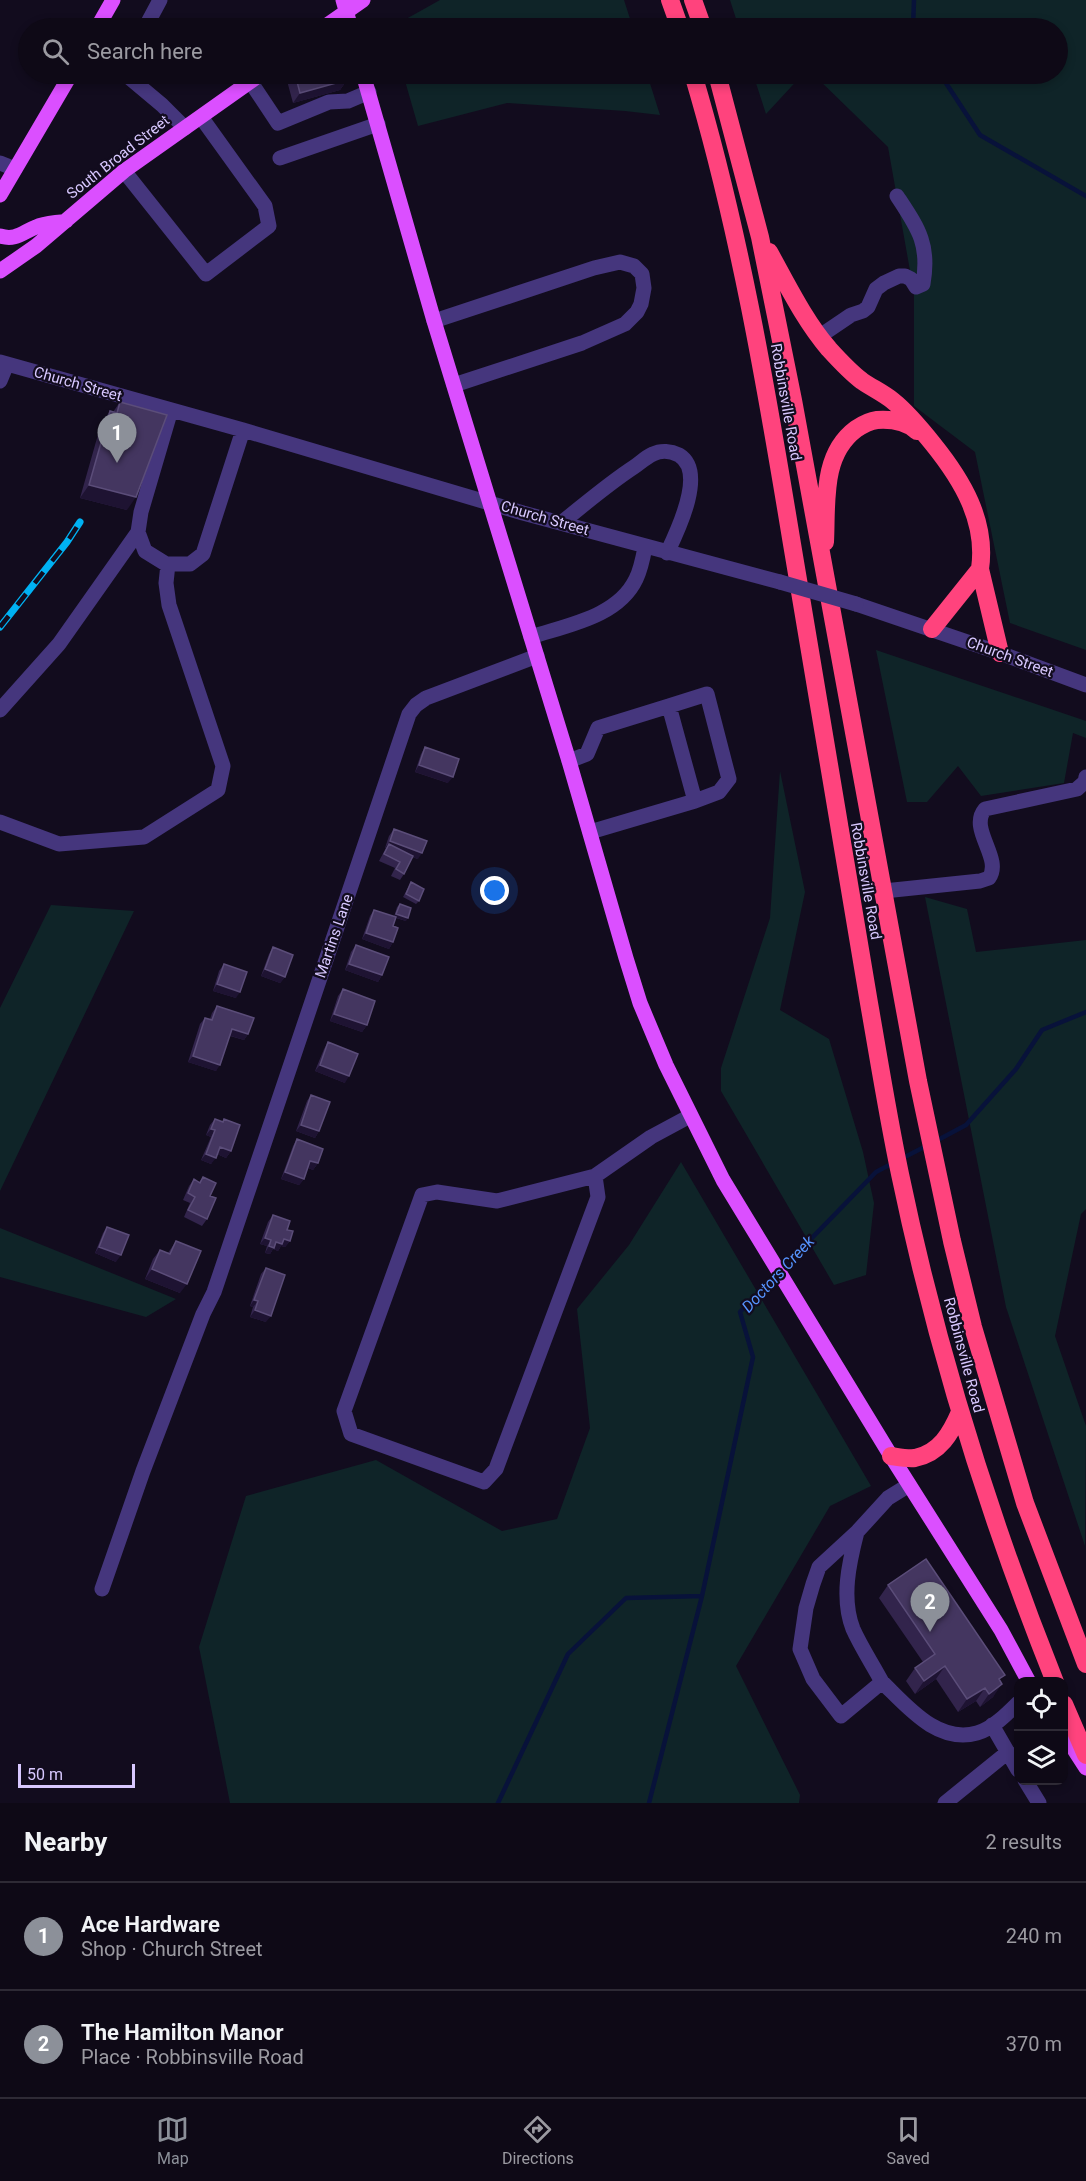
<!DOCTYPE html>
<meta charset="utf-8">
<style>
:root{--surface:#0e0916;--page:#1c1723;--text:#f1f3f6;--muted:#9b9aa1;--line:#2e2a35;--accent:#8c9099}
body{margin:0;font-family:Roboto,sans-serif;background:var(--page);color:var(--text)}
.controls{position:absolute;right:18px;bottom:18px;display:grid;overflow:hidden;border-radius:12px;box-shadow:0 3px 9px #0003}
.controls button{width:54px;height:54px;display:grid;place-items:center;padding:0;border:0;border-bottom:2px solid var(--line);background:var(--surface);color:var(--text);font:30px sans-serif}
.scale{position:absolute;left:18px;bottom:15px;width:117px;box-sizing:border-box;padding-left:6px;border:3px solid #d8c8ff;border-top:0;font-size:16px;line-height:21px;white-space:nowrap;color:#d8c8ff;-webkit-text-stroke:4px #120c1e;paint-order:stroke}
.you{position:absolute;left:495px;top:891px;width:21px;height:21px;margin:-15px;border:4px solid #fff;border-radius:50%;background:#1a73e8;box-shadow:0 0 0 9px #1a73e833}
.badge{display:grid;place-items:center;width:39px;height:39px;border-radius:50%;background:var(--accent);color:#fff;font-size:20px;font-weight:700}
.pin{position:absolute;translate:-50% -50px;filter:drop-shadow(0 2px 3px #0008)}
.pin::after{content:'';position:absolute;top:32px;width:21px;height:18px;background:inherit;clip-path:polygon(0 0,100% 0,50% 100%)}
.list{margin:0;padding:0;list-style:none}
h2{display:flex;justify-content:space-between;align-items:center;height:78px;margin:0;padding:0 24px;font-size:26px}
h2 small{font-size:20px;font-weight:400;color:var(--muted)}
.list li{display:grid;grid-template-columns:39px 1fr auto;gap:18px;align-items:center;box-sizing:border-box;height:108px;padding:0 24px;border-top:2px solid var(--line)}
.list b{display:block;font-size:22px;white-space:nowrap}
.list p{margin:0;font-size:20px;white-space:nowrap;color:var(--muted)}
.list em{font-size:20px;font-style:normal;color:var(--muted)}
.icon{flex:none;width:33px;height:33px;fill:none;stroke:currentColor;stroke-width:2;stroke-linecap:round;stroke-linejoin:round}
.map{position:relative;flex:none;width:1086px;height:1803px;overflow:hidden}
.search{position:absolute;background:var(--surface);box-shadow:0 3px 9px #0003;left:18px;right:18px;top:18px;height:66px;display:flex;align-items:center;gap:15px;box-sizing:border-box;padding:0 21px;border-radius:33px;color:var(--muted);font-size:22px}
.sheet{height:294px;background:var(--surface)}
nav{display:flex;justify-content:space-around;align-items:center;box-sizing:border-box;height:84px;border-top:2px solid var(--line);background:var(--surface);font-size:16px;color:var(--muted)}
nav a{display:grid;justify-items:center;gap:3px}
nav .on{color:var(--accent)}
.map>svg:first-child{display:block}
.green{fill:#0f2428}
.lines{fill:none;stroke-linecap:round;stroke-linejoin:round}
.stream{stroke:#08123a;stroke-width:4.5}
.minor{stroke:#45367d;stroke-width:15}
.major{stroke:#db4fff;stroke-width:15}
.highway{stroke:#ff437d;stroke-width:18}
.rail-casing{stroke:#00b2f3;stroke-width:7}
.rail{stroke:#120c1e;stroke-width:4.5;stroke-dasharray:14;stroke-linecap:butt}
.minor-bridge{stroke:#45367d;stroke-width:15}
.wall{fill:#32244c}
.shaded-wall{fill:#1e1332}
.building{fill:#443660;stroke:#5b4d79;stroke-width:1.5}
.labels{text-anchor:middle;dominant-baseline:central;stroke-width:4.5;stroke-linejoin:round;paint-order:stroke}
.street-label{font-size:15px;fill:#d8c8ff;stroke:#120c1e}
.water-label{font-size:16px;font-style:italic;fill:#5694ff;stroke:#120c1e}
</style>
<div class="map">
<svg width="1086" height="1803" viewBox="0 0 1086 1803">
<rect width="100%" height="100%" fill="#120c1e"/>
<path class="green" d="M440,0H624L633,28H390Z
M730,0H1086V650L1010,623L975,452L914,406V293L888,147L813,74H1058V28H739Z
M403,74H647L660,115L625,111L507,103L418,126Z
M753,74H803L766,114Z
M876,650L1086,721V738L1073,733L1064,783L981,796L958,766L927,802H907Z
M780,771L805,892L780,1010L829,1039L863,1152L874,1203L866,1275L834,1285L721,1091V1068L770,918Z
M925,897L967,909L976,952L1086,940V1209L1081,1214L1055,1336L1086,1426L1085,1546L1006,1307Z
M51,905L134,911L0,1191V1008Z
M681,1162L871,1486L830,1506L736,1666L800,1795L799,1803H230L199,1647L246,1496L376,1460L502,1531L557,1519L590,1428L577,1309L629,1245Z
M0,1228L176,1299L146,1317L0,1277Z"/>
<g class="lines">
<path class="stream" d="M913,28L914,0
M940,74L980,135L1086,196
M936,1141L966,1125L1016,1069L1042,1030L1086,1012
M901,1159L928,1145
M498,1803L568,1654L626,1598L702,1596
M649,1803L702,1596L753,1357L740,1312L876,1172L893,1163"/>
<path class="minor" d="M145,28L160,0
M125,74L162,105L185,128
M250,81L278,123L329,102L348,101L369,92
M280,158L378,124
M0,163L15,169
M124,171L206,274L269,226L265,206L201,117
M434,321L594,268L620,262L634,266L642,274L644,288L641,304L637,312L625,324L582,343L454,385
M820,336L851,315L863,311L868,307L876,289L884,283L899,276H905L911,279L916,287L923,284C930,244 918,228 897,196
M0,362L243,430L523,513L780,582
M0,381L7,364
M561,523C585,504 608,484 634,467C640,463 646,457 653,454C661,450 671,451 679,455C707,472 677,532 667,553
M138,532L145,551L166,564H190L203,554L243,430
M856,604L1000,653L1086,685
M531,637C567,625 618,617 636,579C641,569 643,558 645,547
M669,706L707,694L729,779L719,792L695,801
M0,710L59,644L138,532L141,512L171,410
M569,761L587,754L598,728L669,706L695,801L590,832
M0,822L59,844L144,837L218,790L223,766L169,605L166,583L168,564
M884,891L980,881L989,878C1003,858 968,829 985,809L1077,789L1085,782L1086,777
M595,1176L598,1197L496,1469L484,1482L351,1434L344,1411L422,1195L437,1192L497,1201L595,1176L651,1137L690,1116
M909,1485L888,1498L857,1532L819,1567L813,1584L806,1608L800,1649L813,1679L841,1716L882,1682C907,1706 937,1744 977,1733C992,1729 1007,1714 1018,1703
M857,1532C849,1563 841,1598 853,1629C861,1647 873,1665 882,1682
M102,1589L143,1471L203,1314L214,1292L409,714L416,705L426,698L537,656
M992,1725L1018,1770
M1025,1780L1039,1803
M945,1803L1008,1752"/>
<path class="major" d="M343,0L351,28
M97,28L113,0
M323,28L363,0
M363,74L434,321L569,761L626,958L640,1003L666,1065L723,1180L891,1456L1001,1630L1029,1682
M0,195L71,74
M0,236C16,241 23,232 36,227C45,223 56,223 66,221
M0,271L36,246L124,171L261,74
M1064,1734L1086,1768"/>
<path class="highway" d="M670,0L680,28
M693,0L703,28
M693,74C739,228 766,386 792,544C817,697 842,850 869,1003C879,1060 888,1117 900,1174C936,1347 989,1517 1055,1682
M717,74L760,237L793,400L918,1081L952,1241L973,1327L1025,1503L1086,1664
M769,252C787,284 804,320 829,349C839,360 850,372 862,381C872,388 883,393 893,401C908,413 921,429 933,444C962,480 987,521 980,569L1000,653
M825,542C827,503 821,455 856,429C862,425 869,421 877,420C892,419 906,421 917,431
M932,629L980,569
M891,1456C898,1457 908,1459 915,1458C940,1453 951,1433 960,1412
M1064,1704L1086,1755"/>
<defs>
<path id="rail" d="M0,627L67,542L80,522"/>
</defs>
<use href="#rail" class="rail-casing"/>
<use href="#rail" class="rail"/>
<path class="minor-bridge" d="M780,582L856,604"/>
</g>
<path class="wall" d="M288,74H345L347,80L340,90L293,103L286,77Z
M120,402L127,510L80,498L101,424L110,411L113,412Z
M425,747L448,783L415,772L421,754Z
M394,829L418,859L412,857L404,874L400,880L391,876L395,868L379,861L386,848H385L389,836Z
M411,882L419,901L416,904L403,897Z
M400,904L406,921L396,918L393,926V942L389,949L362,939L370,916L374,910L394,917L397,907Z
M356,945L382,975L378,982L345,970L351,952Z
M273,947L285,977L280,983L261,976L269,954Z
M224,964L236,998L213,991L219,971Z
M343,989L367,1025L362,1032L330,1021L338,996Z
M217,1006L248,1034L244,1040L230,1036L216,1071L188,1062L200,1024L205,1018L210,1019L212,1013Z
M328,1042L345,1083L315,1071L324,1049Z
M311,1095L319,1131L315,1138L296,1131L307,1101Z
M215,1119L223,1122L224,1119L231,1151L226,1158L217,1154L211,1164L201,1160L211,1137L206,1135L210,1125Z
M297,1139L318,1163L313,1170L308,1168L304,1179L299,1185L281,1179L293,1146Z
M203,1177L210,1196L207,1219L202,1226L184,1217L190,1203L183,1200L189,1186L194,1179L199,1182Z
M273,1215L287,1230L290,1241L285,1247L281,1246L278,1251L273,1249L270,1254L265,1253L267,1246L260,1244L268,1222Z
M107,1227L116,1262L95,1253L103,1233Z
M176,1241L180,1293L145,1279L153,1259L160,1250L168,1253Z
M266,1268V1322L250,1317L253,1307L250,1306L261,1274Z
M888,1585L1000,1682L993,1697L980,1707L976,1701L958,1712L936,1679L915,1694L906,1681L915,1668L923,1662L879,1598Z"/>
<path class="shaded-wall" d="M347,80L340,90L293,103L300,93Z
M89,485L136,497L127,510L80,498Z
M419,765L453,777L448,783L415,772Z
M390,841L422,853L418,859L387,848L389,844L386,848H385Z
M396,914L408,918L406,921L394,917Z
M366,933L393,942L389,949L362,939Z
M349,964L382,975L378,982L345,970Z
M265,969L285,977L280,983L261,976Z
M217,984L240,992L236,998L213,991Z
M334,1014L367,1025L362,1032L330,1021Z
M232,1029L248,1034L244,1040L228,1035Z
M193,1056L220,1065L216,1071L188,1062Z
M320,1065L349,1076L345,1083L315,1071Z
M301,1125L319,1131L315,1138L296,1131Z
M211,1129L215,1130L211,1137L206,1135Z
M220,1147L231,1151L226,1158L215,1153Z
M206,1154L216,1158L211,1164L201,1160Z
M310,1161L318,1163L313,1170L306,1167Z
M285,1172L304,1179L299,1185L281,1179Z
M265,1238L271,1240L267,1246L260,1244Z
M284,1239L290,1241L285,1247L281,1246L278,1251L273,1249L270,1254L265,1253L269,1246Z
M99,1247L121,1255L116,1262L95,1253Z
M152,1269L187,1284L180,1293L145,1279Z
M254,1300L258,1301L253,1307L250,1306Z
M255,1310L271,1316L266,1322L250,1317Z
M945,1666L936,1679L915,1694L924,1681Z
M1002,1684L993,1697L980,1707L989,1694Z
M985,1688L976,1701L958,1712L967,1699Z"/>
<path class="building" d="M295,74H345L347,80L300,93Z
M120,402L167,415L136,497L89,485L110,411L117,413Z
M425,747L459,759L453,777L419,765Z
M394,829L427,841L422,853L390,841Z
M389,844L413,856L404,874L396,869L400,862L384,854Z
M411,882L424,889L419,901L406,894Z
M400,904L411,908L408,918L396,914Z
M374,910L396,917L393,926L398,928L393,942L366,933Z
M356,945L389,957L382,975L349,964Z
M273,947L293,955L285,977L265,969Z
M224,964L247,972L240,992L217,984Z
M343,989L375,1001L367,1025L334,1014Z
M217,1006L254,1018L248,1034L232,1029L220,1065L193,1056L205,1018L212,1020Z
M328,1042L358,1054L349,1076L320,1065Z
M311,1095L330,1102L319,1131L301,1125Z
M215,1119L223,1122L224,1119L240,1125L231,1151L220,1147L216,1158L206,1154L215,1130L211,1129Z
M297,1139L323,1149L318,1163L310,1161L304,1179L285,1172Z
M203,1177L216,1183L210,1196L216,1198L207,1219L188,1210L195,1197L188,1193L194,1179L200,1183Z
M273,1215L290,1221L287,1230L293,1231L290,1241L284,1239L282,1244L276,1242L274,1248L269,1246L271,1240L265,1238Z
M107,1227L129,1235L121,1255L99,1247Z
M176,1241L201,1251L187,1284L152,1269L160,1250L170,1254Z
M266,1268L285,1275L271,1316L255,1310L258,1301L254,1300Z
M926,1559L1005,1675L999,1679L1002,1684L989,1694L985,1688L967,1699L945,1666L924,1681L915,1668L935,1654L888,1585Z"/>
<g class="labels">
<g class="street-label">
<text transform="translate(118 157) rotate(-38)">South Broad Street</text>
<text transform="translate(78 384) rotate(16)">Church Street</text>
<text transform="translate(786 402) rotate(80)">Robbinsville Road</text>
<text transform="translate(545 518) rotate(16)">Church Street</text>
<text transform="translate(1010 657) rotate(20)">Church Street</text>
<text transform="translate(866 881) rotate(80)">Robbinsville Road</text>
<text transform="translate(334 936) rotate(-71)">Martins Lane</text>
<text transform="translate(964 1355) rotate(75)">Robbinsville Road</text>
</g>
<g class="water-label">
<text transform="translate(778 1274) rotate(-47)">Doctors Creek</text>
</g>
</g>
</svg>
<div class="controls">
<button><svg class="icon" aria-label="locate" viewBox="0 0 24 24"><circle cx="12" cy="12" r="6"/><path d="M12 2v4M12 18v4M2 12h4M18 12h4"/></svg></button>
<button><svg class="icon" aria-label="layers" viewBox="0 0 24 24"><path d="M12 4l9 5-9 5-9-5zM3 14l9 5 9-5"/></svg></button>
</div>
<div class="scale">50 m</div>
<div class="you"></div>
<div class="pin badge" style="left:117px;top:463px">1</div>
<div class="pin badge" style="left:930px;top:1632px">2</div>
<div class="search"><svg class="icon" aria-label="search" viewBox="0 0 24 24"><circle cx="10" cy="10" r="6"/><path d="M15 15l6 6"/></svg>Search here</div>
</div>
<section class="sheet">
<h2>Nearby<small>2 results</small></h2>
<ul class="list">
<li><span class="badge">1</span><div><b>Ace Hardware</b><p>Shop · Church Street</p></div><em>240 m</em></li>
<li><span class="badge">2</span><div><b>The Hamilton Manor</b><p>Place · Robbinsville Road</p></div><em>370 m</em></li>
</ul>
</section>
<nav>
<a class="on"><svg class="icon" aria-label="map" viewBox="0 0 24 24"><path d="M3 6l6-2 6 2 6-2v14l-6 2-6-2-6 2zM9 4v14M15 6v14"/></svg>Map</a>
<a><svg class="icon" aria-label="directions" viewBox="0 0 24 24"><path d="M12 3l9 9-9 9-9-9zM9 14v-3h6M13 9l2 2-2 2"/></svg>Directions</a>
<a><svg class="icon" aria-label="saved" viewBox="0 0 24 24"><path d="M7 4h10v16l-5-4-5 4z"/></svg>Saved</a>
</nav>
